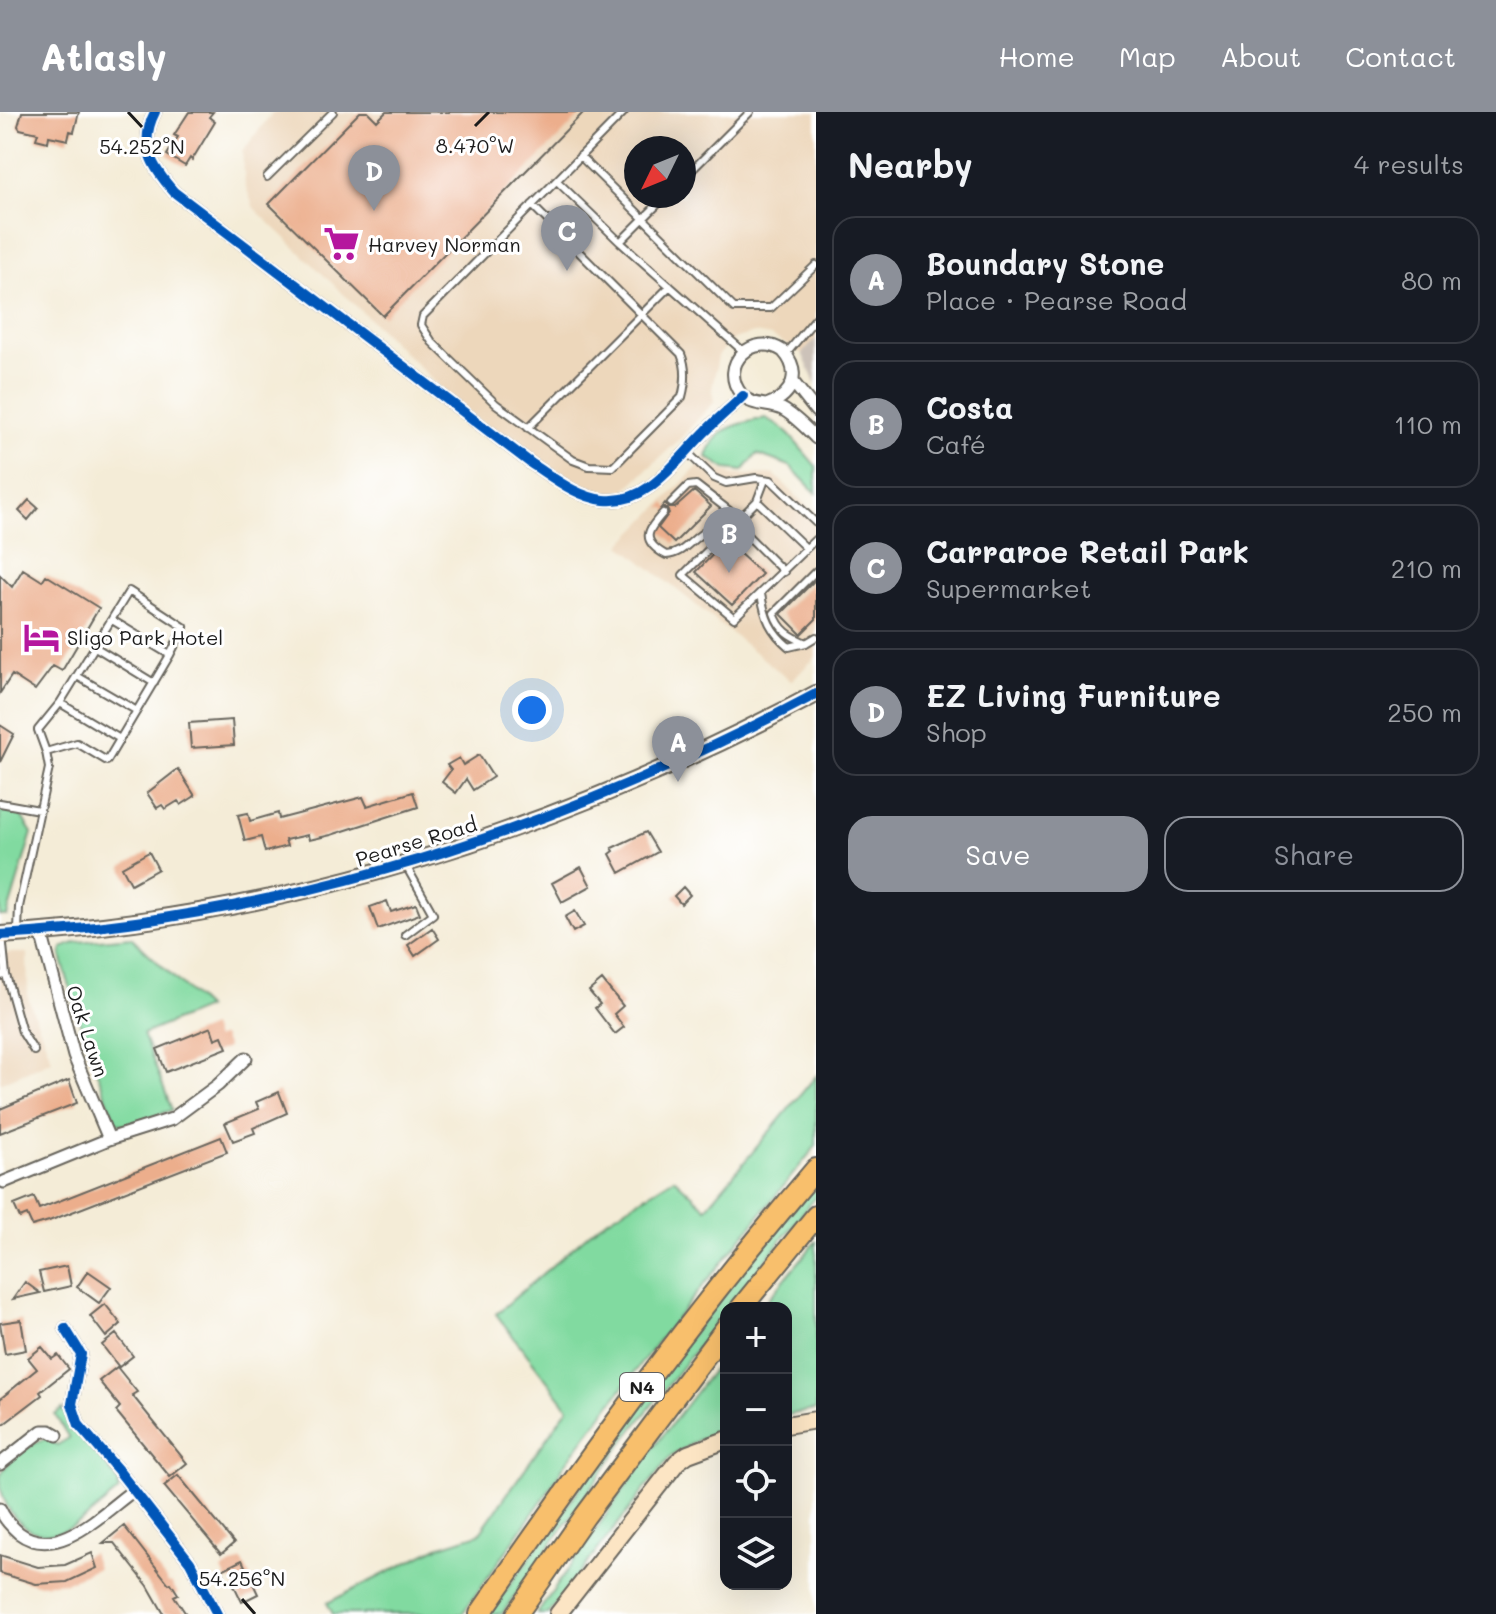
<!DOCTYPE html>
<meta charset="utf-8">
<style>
:root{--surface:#171b24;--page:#242831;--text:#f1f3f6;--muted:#9ea1a6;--line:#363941;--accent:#8c9099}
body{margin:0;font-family:Mali,sans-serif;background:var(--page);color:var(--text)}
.controls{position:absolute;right:24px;bottom:24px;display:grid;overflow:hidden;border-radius:16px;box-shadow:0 8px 32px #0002}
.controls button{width:72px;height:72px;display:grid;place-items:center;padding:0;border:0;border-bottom:2px solid var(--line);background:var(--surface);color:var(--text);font:40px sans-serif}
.compass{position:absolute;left:624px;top:24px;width:72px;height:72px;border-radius:50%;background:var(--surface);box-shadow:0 8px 32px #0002;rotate:227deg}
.you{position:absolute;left:532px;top:598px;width:28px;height:28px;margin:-20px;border:6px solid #fff;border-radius:50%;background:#1a73e8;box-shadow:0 0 0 12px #1a73e833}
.badge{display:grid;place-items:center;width:52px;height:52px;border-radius:50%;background:var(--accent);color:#fff;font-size:26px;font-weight:700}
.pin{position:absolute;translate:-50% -66px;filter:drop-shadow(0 2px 4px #0008)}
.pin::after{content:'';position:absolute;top:42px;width:28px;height:24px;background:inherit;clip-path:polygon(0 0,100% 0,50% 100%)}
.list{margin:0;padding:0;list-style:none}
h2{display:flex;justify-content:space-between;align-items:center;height:104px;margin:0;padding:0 32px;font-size:34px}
h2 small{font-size:26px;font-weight:400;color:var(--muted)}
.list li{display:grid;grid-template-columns:52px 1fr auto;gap:24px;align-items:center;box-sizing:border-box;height:128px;margin:0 16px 16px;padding:0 16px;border:2px solid var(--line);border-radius:24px}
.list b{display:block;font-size:30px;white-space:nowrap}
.list p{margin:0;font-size:26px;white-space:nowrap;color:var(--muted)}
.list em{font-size:26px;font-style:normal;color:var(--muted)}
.actions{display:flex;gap:16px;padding:24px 32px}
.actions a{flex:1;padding:18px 0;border:2px solid var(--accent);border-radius:24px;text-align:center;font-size:28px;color:var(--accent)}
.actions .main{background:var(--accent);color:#fff}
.icon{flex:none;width:44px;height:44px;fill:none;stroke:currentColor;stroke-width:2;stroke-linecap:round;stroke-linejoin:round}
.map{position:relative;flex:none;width:816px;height:1502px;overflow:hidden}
header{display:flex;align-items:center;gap:48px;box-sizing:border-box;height:112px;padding:0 40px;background:var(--accent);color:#fff}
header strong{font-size:38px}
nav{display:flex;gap:44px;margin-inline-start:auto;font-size:28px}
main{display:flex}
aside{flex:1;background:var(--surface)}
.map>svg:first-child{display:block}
.built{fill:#edd7bb;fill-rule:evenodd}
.industrial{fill:#ccc2b9}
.green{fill:#81daa0;stroke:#4e7b5e;stroke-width:2}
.building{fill:#ecae8c}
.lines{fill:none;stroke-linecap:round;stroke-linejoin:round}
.lane-casing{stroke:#68655d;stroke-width:10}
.street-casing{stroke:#68655d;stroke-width:15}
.secondary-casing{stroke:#68655d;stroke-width:20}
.highway-casing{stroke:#68655d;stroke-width:24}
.lane{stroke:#fff;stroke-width:6}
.street{stroke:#fff;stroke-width:11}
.secondary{stroke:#fce5c4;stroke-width:16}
.highway{stroke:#f8bf6c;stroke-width:20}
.cycleway-casing{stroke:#fff;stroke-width:15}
.cycleway{stroke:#0057b8;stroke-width:10}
.ticks{fill:none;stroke:#1c1c1c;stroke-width:3}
.labels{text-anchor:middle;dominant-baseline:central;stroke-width:6;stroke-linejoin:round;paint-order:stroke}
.shield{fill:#fff;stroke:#606060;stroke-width:2}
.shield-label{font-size:18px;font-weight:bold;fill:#1c1c1c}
.poi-label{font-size:20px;fill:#1c1c1c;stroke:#fff;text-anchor:start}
.street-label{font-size:20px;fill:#1c1c1c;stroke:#fff}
.ticks-label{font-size:20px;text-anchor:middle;fill:#1c1c1c;stroke:#fff;stroke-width:6;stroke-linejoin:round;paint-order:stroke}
</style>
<header>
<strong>Atlasly</strong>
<nav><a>Home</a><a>Map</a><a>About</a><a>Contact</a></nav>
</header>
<main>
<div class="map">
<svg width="816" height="1502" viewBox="0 0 816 1502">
<rect width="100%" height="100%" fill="#fff"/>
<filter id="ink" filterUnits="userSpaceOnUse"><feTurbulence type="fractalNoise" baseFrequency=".0125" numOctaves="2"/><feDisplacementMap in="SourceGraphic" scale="16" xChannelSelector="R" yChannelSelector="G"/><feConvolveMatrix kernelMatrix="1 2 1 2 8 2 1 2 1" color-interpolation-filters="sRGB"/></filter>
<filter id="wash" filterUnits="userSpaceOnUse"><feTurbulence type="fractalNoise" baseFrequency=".006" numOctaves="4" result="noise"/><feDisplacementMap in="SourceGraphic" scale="32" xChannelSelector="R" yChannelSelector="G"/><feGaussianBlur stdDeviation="1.8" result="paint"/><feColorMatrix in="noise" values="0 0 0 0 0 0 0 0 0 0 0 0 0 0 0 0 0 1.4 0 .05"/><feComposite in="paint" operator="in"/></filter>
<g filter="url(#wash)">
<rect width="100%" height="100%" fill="#f4ecd7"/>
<path class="built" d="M273,0H816V227L802,241L771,224L754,221L733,227L718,244L712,277L714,290L679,328L625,378L604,382L570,376L462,296L254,96L245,73L242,40ZM636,36H684V84H636Z
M707,345L719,357L734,363L774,362L816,403V545L791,569L621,433Z
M0,841H27L28,886L52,948L0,971Z"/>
<path class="industrial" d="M816,227V273L802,241Z"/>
<path class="green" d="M766,306L786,319L816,354V381L790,354L757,342L743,359L726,357L707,345C716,314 737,312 766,306Z
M0,699L20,702L32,721L7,804H0Z
M131,825L206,896L143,922L172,998L126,1014L116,1010L86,932L61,844L62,836L77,830Z
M816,964V1034L655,1233L565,1352L547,1381L462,1502H333L327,1491L438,1435L479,1422L568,1296L496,1202L599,1113L674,1066L706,1096Z
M816,1069V1084L627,1325L502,1502H489L686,1229Z
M816,1129V1298L786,1303V1196H761Z
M726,1241V1319L700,1327L670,1345L548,1502H537L647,1344Z
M62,1297L115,1365L119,1371L118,1380C100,1393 78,1417 56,1421C26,1428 0,1397 0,1365C5,1349 33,1330 47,1326L57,1333L69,1326L55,1303Z"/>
<g id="blocks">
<path class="building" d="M22,0H79L74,20L70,19L68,28L49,24L48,30L36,27L38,21L20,17L18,14Z
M189,0H213L209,5L215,10L192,48L190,46L185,54L167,43L178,25L174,23Z
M360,0H368L377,9L386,0H584L383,204L269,92Z
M694,379L711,394L674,431L658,416L669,401L666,396H661L665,391L669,396H675Z
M29,388L38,396L28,408L19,399Z
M726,429L762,462L732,493L696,460Z
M23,457L42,469L46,463L99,496L62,559L53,554L35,578L12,563L0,581V463L12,475Z
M816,467V507L801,522L781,502Z
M232,608L234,633L191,636L189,611Z
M0,613L14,622L0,650Z
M479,643L493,665L473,678L466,667L456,681L442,670L451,658L447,653L459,646L463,653Z
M178,657L195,684L181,693L178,689L165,697L162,693L157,696L147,681Z
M413,680L418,695L331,723L309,728L308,723L285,728L287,734L265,740L261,725L245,729L238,703L248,701L250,709L278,701L279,707L363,685L367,694Z
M646,720L658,740L620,761L610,742L614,739L612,736Z
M149,740L158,757L131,772L122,755Z
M581,755L591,774L562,790L552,771Z
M683,775L690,783L681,792L674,784Z
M387,789L391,800L416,792L420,802L378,817L370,795Z
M575,799L584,814L573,820L565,805Z
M432,816L439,827L415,844L408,833Z
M602,868L623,894L614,902L624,915L615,922L595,896L600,892L589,879Z
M211,915L215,927L222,924L227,936L166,960L157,937Z
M69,968L77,991L0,1021V997Z
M279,980L287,1001L253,1016L255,1021L233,1029L225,1011L259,997L256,990Z
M221,1025L227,1040L49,1109L32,1114L27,1103L20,1106L14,1093L34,1085L39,1097Z
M67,1154L71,1174L44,1180L39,1160Z
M88,1159L111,1175L99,1191L77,1175Z
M25,1170L40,1181L13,1187Z
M105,1192L121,1212L106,1225L90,1204Z
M21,1208L26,1238L5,1242L0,1211Z
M116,1222L133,1244L119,1255L102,1233Z
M42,1235L52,1247L58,1243L69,1257L40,1280L42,1283L0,1315V1287L37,1257L28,1246Z
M117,1255L137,1280L132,1283L187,1351L170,1365L116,1299L120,1295L99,1269Z
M178,1363L234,1431L221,1442L164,1374Z
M124,1414L169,1472L171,1471L178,1482L174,1484L186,1502H164L148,1474L114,1431H103Z
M92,1441L97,1456L67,1470L36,1472L0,1461V1443L38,1455L65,1453Z
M242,1448L258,1482L242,1490L231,1467L227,1469L222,1458Z"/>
</g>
</g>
<g filter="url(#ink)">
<use href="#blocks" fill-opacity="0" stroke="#68655d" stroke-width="2"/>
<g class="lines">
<defs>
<path id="lane" d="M580,44L734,196H771L816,153
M267,65L333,0
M684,66L750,0
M557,69L620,130L744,240
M532,93L681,242C687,256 686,270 682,285L613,355L589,354L573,348L496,292L432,230L421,213L423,204L624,0
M620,130L666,84
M786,242L816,206
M528,316L670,174
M687,340L714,366L726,371L756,366L771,368L816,411
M765,368L757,389L683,463L734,506L816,427
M757,389L806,436
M671,391L688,374L696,373L740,407
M663,401C647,419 640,428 666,443C685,442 692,425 708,418C714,416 723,417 729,417
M735,411L784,460
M761,482C765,506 770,519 789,535L806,531L816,525
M112,508L170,543
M806,531C790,524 780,519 774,501L816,459
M95,535L154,571
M77,564L137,599
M46,640L77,631L107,649L120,627
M0,691L39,698
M18,818L19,795L49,656L46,640L38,618L60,591L129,479L184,515L170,543L120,627L60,591
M405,823L433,802L405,752
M6,863L22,920L34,939
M0,864L6,863L2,823"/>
<path id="street" d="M155,0C138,33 152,55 174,80L532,352C554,366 577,385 604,388C649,393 678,346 707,318C718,306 731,296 743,284
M793,270L816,299
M769,292C793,283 802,260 783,239C753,219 718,253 741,282C751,295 769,291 782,297C795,304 806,316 816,326
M41,820L74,944L109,1027
M4,1070L109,1027L172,1007L218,973L246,946
M65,1216L81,1242L72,1292L79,1313L118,1358L190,1450L217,1502
M0,1352L42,1319H50L57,1323
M0,1397C4,1407 11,1414 19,1421C58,1450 104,1399 134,1378"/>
<path id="secondary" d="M0,823C287,807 563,716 816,582
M786,1313L816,1308
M558,1502L677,1350L688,1342L726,1328"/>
<path id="highway" d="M741,1196L816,1104
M480,1502C586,1348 695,1198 816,1057
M517,1502L585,1404L726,1216"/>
</defs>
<use href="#lane" class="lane-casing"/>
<use href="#street" class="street-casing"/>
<use href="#secondary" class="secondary-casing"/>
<use href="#highway" class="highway-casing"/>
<use href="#lane" class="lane"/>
<use href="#street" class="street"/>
<use href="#secondary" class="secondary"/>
<use href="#highway" class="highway"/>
<defs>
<path id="cycleway" d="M155,0C138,33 152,55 174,80L532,352C554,366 577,385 604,388C649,393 678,346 707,318C718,306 731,296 743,284
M0,823C287,807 563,716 816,582
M65,1216L81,1242L72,1292L79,1313L118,1358L190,1450L217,1502"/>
</defs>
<use href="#cycleway" class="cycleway-casing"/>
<use href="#cycleway" class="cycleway"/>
</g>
</g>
<path class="ticks" d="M128,0L142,15M475,14L489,0M242,1487L255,1502"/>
<defs>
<symbol id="supermarket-bare" viewBox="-9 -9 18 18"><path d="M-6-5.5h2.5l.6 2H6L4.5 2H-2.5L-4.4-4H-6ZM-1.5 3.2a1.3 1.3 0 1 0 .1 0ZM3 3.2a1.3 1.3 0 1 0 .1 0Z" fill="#b5179e" stroke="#fff" stroke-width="2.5" paint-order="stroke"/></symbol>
<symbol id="hotel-bare" viewBox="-9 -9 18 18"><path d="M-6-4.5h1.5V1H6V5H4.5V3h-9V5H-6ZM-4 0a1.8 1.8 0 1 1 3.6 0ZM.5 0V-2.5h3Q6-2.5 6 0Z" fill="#b5179e" stroke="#fff" stroke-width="2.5" paint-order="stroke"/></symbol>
</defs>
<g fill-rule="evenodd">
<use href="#supermarket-bare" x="316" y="106" width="51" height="51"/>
<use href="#hotel-bare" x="16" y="500" width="51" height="51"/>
</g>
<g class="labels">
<rect class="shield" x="620" y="1261" width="44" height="28" rx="6"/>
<g class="shield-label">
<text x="642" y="1275">N4</text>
</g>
<g class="poi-label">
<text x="368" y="132">Harvey Norman</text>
<text x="67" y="525">Sligo Park Hotel</text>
</g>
<g class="street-label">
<text transform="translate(416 729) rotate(-17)">Pearse Road</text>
<text transform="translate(88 919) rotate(72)">Oak Lawn</text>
</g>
</g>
<g class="ticks-label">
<text x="475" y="41">8.470°W</text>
<text x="142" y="42">54.252°N</text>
<text x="242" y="1474">54.256°N</text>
</g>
</svg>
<div class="controls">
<button>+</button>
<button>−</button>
<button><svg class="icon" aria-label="locate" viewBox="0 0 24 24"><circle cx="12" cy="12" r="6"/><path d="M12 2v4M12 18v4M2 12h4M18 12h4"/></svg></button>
<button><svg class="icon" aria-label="layers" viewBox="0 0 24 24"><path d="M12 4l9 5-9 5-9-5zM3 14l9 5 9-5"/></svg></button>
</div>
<svg class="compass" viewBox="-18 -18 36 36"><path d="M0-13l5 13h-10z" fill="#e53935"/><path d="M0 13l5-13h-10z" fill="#9ea1a6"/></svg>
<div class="you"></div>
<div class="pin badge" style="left:678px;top:670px">A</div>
<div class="pin badge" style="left:729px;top:461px">B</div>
<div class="pin badge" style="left:567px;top:159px">C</div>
<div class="pin badge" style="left:374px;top:99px">D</div>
</div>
<aside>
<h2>Nearby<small>4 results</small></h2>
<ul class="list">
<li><span class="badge">A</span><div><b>Boundary Stone</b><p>Place · Pearse Road</p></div><em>80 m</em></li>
<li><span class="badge">B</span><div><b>Costa</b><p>Café</p></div><em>110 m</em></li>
<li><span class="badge">C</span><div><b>Carraroe Retail Park</b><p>Supermarket</p></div><em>210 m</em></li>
<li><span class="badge">D</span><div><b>EZ Living Furniture</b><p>Shop</p></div><em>250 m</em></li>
</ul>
<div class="actions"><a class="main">Save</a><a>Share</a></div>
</aside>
</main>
